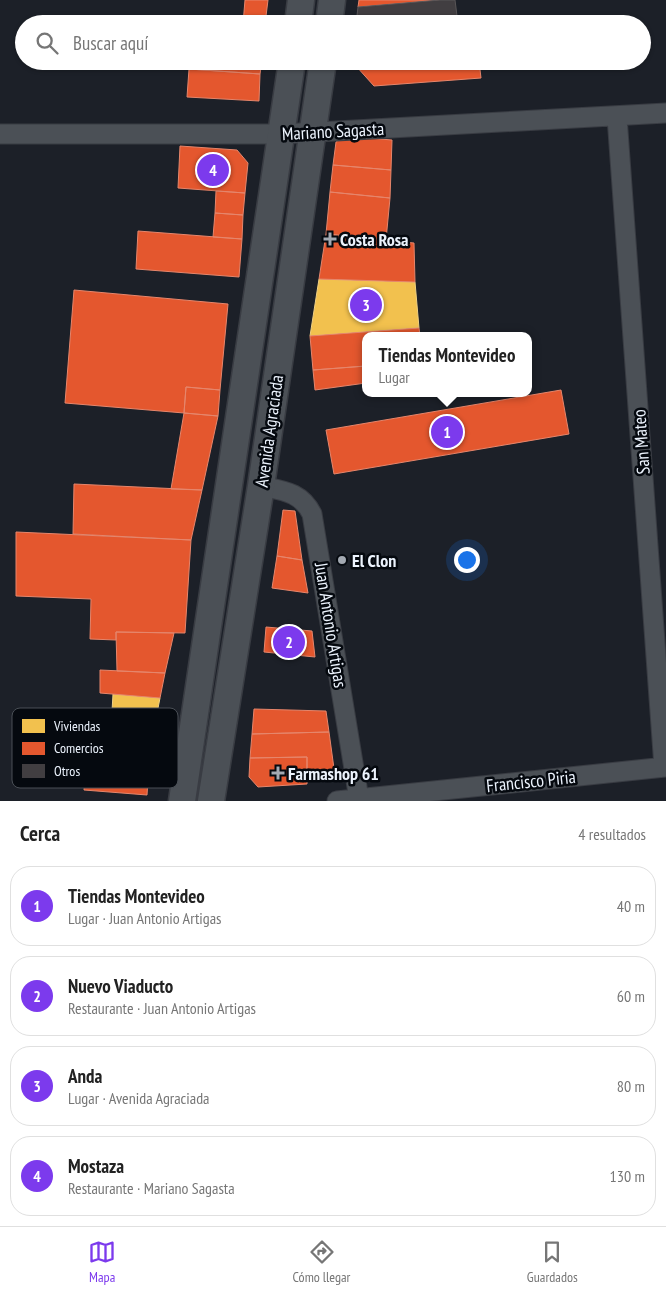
<!DOCTYPE html>
<html lang="es">
<meta charset="utf-8">
<style>
:root{--surface:#fff;--page:#f6f6f6;--text:#222;--muted:#767676;--line:#e0e0e0;--accent:#7c3aed}
body{margin:0;font-family:"PT Sans Narrow",sans-serif;background:var(--page);color:var(--text)}
.you{position:absolute;left:466px;top:559px;width:18px;height:18px;margin:-12px;border:4px solid #fff;border-radius:50%;background:#1a73e8;box-shadow:0 0 0 8px #1a73e833}
.badge{display:grid;place-items:center;width:32px;height:32px;border-radius:50%;background:var(--accent);color:#fff;font-size:16px;font-weight:700}
.pin{position:absolute;translate:-50% -50%;border:2px solid #fff;box-shadow:0 1px 5px #0006}
.popup{position:absolute;left:362px;top:332px;width:170px;height:65px;box-sizing:border-box;display:grid;place-content:center;border-radius:10px;background:var(--surface);filter:drop-shadow(0 1px 4px #0005);font-size:16px;white-space:nowrap;color:var(--muted)}
.popup b{font-size:19px;color:var(--text)}
.popup::after{content:'';position:absolute;left:50%;top:100%;margin-left:-10px;border:10px solid transparent;border-top-color:var(--surface)}
.list{margin:0;padding:0;list-style:none}
h2{display:flex;justify-content:space-between;align-items:center;height:65px;margin:0;padding:0 20px;font-size:21px}
h2 small{font-size:16px;font-weight:400;color:var(--muted)}
.list li{display:grid;grid-template-columns:32px 1fr auto;gap:15px;align-items:center;box-sizing:border-box;height:80px;margin:0 10px 10px;padding:0 10px;border:1px solid var(--line);border-radius:20px}
.list b{display:block;font-size:19px;white-space:nowrap}
.list p{margin:0;font-size:16px;white-space:nowrap;color:var(--muted)}
.list em{font-size:16px;font-style:normal;color:var(--muted)}
.icon{flex:none;width:28px;height:28px;fill:none;stroke:currentColor;stroke-width:2;stroke-linecap:round;stroke-linejoin:round}
.map{position:relative;flex:none;width:666px;height:801px;overflow:hidden}
.search{position:absolute;background:var(--surface);box-shadow:0 1px 4px #0004;left:15px;right:15px;top:15px;height:55px;display:flex;align-items:center;gap:12px;box-sizing:border-box;padding:0 18px;border-radius:28px;color:var(--muted);font-size:19px}
.sheet{height:425px;background:var(--surface)}
nav{display:flex;justify-content:space-around;align-items:center;box-sizing:border-box;height:70px;border-top:1px solid var(--line);background:var(--surface);font-size:14px;color:var(--muted)}
nav a{display:grid;justify-items:center;gap:2px}
nav .on{color:var(--accent)}
.map>svg:first-child{display:block}
.homes{fill:#f2c14e;stroke:#f0d082}
.shops{fill:#e4572e;stroke:#e6866c}
.building{fill:#413e41;stroke:#595658}
.lines{fill:none;stroke-linecap:round;stroke-linejoin:round}
.minor-casing{stroke:#393c43;stroke-width:21}
.secondary-casing{stroke:#393c43;stroke-width:29}
.minor{stroke:#4b5056;stroke-width:19}
.secondary{stroke:#4b5056;stroke-width:26}
.poi-dot{fill:#a3a9b2;stroke:#05090f;stroke-width:2}
.labels{text-anchor:middle;dominant-baseline:central;stroke-width:5;stroke-linejoin:round;paint-order:stroke}
.street-label{font-size:18px;fill:#ecf3fd;stroke:#05090f}
.poi-label{font-size:18px;font-weight:bold;fill:#ecf3fd;stroke:#05090f;text-anchor:start}
.key{fill:#05090f;stroke:#4a4f56;stroke-width:1}
.key-label{font-size:14px;fill:#ecf3fd}
</style>
<div class="map">
<svg width="666" height="801" viewBox="0 0 666 801">
<rect width="100%" height="100%" fill="#1c2028"/>
<path class="homes" d="M319,279L415,282L419,328L310,336Z
M113,694L160,698L150,749L110,746Z"/>
<path class="shops" d="M245,0H268L265,24H243Z
M359,0H440L358,7Z
M189,61H262L260,74L189,69Z
M356,61H479L481,78L374,86L356,66Z
M189,69L260,74L259,101L187,97Z
M345,136L392,140L391,170L333,165L336,142Z
M180,146L237,150L248,163L245,193L178,188Z
M333,165L391,170L390,198L330,192Z
M216,191L245,193L243,215L215,213Z
M330,192L390,198L386,240L326,234Z
M215,213L243,215L242,239L213,237Z
M138,231L242,239L239,277L136,269Z
M326,234L414,243L415,282L319,279Z
M74,290L228,304L220,390L186,387L184,413L65,403Z
M419,328L420,336H366V366L313,370L310,336Z
M366,366V383L315,390L313,370Z
M186,387L220,390L218,416L184,413Z
M561,390L569,434L334,474L326,430Z
M184,413L218,416L202,490L171,489Z
M74,484L202,490L191,540L73,534Z
M283,510L295,511L302,560L277,556Z
M16,532L191,540L185,633L116,632V640L90,639L91,599L16,596Z
M277,556L302,560L308,593L272,588Z
M266,627L312,631L315,657L264,652Z
M116,632L174,633L165,673L117,671Z
M100,670L165,673L160,698L100,693Z
M254,709L326,711L329,732L252,734Z
M329,732L335,776L307,780V757L250,758L252,734Z
M87,744L150,749L147,795L84,790Z
M307,757V784L258,787L249,777L250,758Z"/>
<path class="building" d="M440,0H455L458,24H356L358,7Z"/>
<g class="lines">
<defs>
<path id="minor" d="M617,117L664,767
M0,134H281L666,113
M261,486C284,491 301,492 312,514L359,799
M337,801L666,767"/>
<path id="secondary" d="M298,24L301,0
M329,24L332,0
M182,801L292,61
M211,801L261,486L323,61"/>
</defs>
<use href="#minor" class="minor-casing"/>
<use href="#secondary" class="secondary-casing"/>
<use href="#minor" class="minor"/>
<use href="#secondary" class="secondary"/>
</g>
<g class="poi-dot">
<path d="M327.5 231.5h5v5h5v5h-5v5h-5v-5h-5v-5h5z"/>
<circle cx="342" cy="560" r="5"/>
<path d="M275.5 765.5h5v5h5v5h-5v5h-5v-5h-5v-5h5z"/>
</g>
<g class="labels">
<g class="street-label">
<text transform="translate(333 131) rotate(-3)">Mariano Sagasta</text>
<text transform="translate(269 431) rotate(-82)">Avenida Agraciada</text>
<text transform="translate(641 442) rotate(-94)">San Mateo</text>
<text transform="translate(331 625) rotate(81)">Juan Antonio Artigas</text>
<text transform="translate(531 781) rotate(-6)">Francisco Piria</text>
</g>
<g class="poi-label">
<text x="340" y="239">Costa Rosa</text>
<text x="352" y="560">El Clon</text>
<text x="288" y="773">Farmashop 61</text>
</g>
</g>
<rect x="12" y="708" width="166" height="80" rx="8" class="key"/>
<rect x="22" y="719" width="23" height="14" fill="#f2c14e"/>
<rect x="22" y="742" width="23" height="13" fill="#e4572e"/>
<rect x="22" y="764" width="23" height="14" fill="#413e41"/>
<g class="key-label">
<text x="54" y="731">Viviendas</text>
<text x="54" y="753">Comercios</text>
<text x="54" y="776">Otros</text>
</g>
</svg>
<div class="you"></div>
<div class="pin badge" style="left:447px;top:432px">1</div>
<div class="popup"><b>Tiendas Montevideo</b>Lugar</div>
<div class="pin badge" style="left:289px;top:642px">2</div>
<div class="pin badge" style="left:366px;top:305px">3</div>
<div class="pin badge" style="left:213px;top:170px">4</div>
<div class="search"><svg class="icon" aria-label="search" viewBox="0 0 24 24"><circle cx="10" cy="10" r="6"/><path d="M15 15l6 6"/></svg>Buscar aquí</div>
</div>
<section class="sheet">
<h2>Cerca<small>4 resultados</small></h2>
<ul class="list">
<li><span class="badge">1</span><div><b>Tiendas Montevideo</b><p>Lugar · Juan Antonio Artigas</p></div><em>40 m</em></li>
<li><span class="badge">2</span><div><b>Nuevo Viaducto</b><p>Restaurante · Juan Antonio Artigas</p></div><em>60 m</em></li>
<li><span class="badge">3</span><div><b>Anda</b><p>Lugar · Avenida Agraciada</p></div><em>80 m</em></li>
<li><span class="badge">4</span><div><b>Mostaza</b><p>Restaurante · Mariano Sagasta</p></div><em>130 m</em></li>
</ul>
</section>
<nav>
<a class="on"><svg class="icon" aria-label="map" viewBox="0 0 24 24"><path d="M3 6l6-2 6 2 6-2v14l-6 2-6-2-6 2zM9 4v14M15 6v14"/></svg>Mapa</a>
<a><svg class="icon" aria-label="directions" viewBox="0 0 24 24"><path d="M12 3l9 9-9 9-9-9zM9 14v-3h6M13 9l2 2-2 2"/></svg>Cómo llegar</a>
<a><svg class="icon" aria-label="saved" viewBox="0 0 24 24"><path d="M7 4h10v16l-5-4-5 4z"/></svg>Guardados</a>
</nav>
